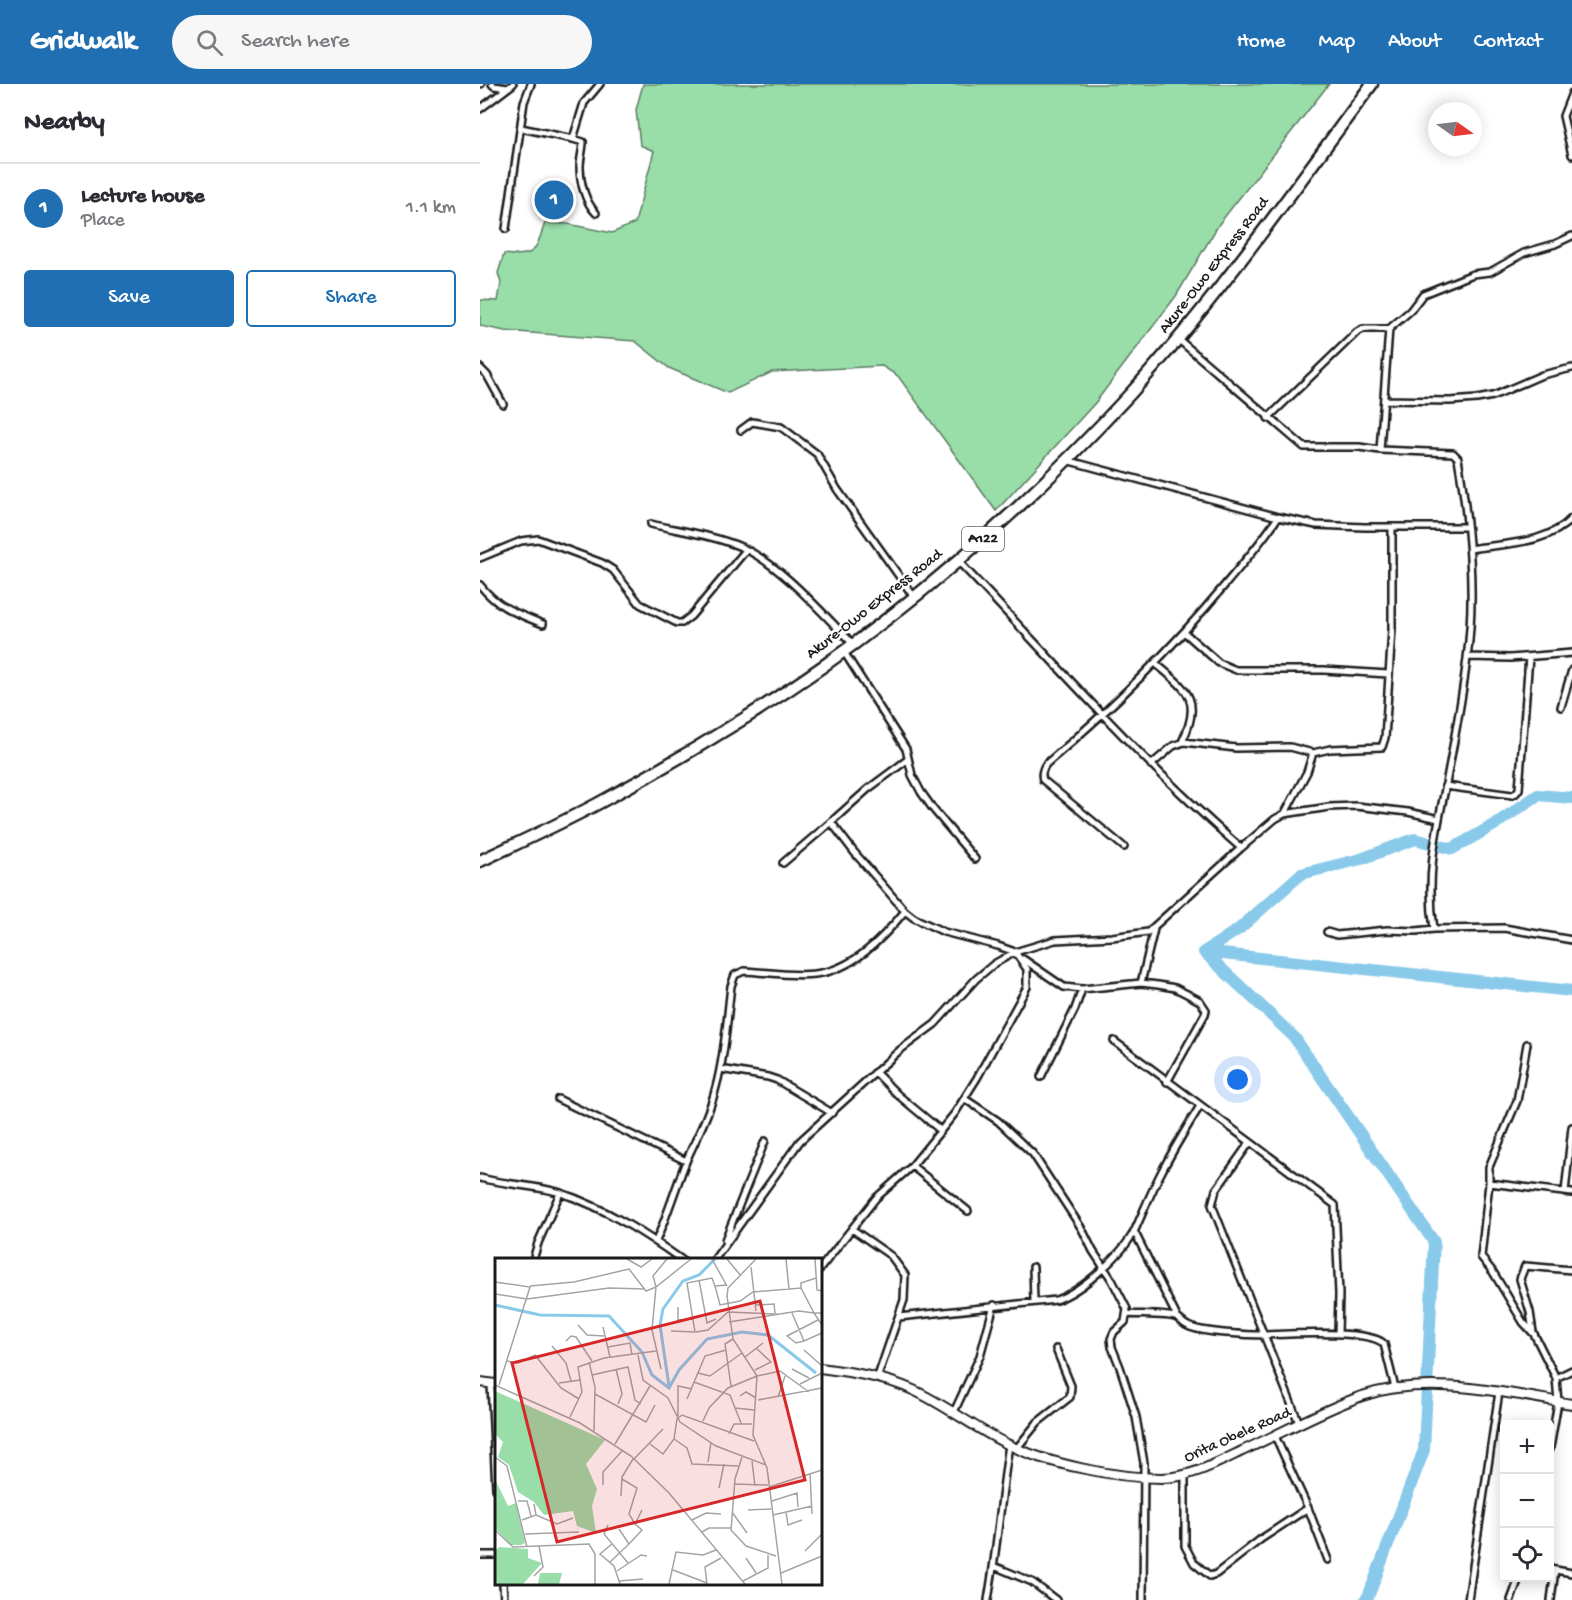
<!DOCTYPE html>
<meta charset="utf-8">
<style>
:root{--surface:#fff;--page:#f7f7f7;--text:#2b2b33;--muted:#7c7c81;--line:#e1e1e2;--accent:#1f6fb2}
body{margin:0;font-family:"Gochi Hand",sans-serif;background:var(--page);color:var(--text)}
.controls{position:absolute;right:18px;bottom:18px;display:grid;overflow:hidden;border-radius:6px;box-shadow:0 3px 15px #0003}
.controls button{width:54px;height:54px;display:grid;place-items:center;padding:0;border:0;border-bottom:2px solid var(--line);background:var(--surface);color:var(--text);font:30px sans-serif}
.compass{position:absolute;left:948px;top:18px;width:54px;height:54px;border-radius:50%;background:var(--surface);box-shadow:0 3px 15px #0003;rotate:104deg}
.you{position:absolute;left:758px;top:996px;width:21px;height:21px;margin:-15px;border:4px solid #fff;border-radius:50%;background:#1a73e8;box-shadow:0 0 0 9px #1a73e833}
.badge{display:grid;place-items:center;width:39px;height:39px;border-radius:50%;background:var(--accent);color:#fff;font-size:20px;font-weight:700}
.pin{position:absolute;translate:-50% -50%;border:3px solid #fff;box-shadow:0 2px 6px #0006}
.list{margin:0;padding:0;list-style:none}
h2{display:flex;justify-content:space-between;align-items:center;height:78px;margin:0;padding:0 24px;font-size:26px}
h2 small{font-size:20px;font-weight:400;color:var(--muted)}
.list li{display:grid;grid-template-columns:39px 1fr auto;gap:18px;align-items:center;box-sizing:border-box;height:90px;padding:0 24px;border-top:2px solid var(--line)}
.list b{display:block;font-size:22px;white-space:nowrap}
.list p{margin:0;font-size:20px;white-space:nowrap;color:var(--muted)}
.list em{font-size:20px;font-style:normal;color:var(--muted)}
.actions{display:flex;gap:12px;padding:18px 24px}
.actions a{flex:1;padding:14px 0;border:2px solid var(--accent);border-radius:6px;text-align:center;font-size:21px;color:var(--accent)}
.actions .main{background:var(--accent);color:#fff}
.icon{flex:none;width:33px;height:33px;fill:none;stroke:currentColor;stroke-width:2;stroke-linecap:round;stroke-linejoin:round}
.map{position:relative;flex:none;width:1092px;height:1516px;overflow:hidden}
header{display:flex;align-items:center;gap:36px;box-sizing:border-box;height:84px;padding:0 30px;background:var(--accent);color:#fff}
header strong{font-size:28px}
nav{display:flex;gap:33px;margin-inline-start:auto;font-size:21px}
.search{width:420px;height:54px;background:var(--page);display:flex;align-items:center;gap:15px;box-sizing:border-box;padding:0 21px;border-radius:33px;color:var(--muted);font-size:22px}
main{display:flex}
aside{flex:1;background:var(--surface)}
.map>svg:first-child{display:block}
.green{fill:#99dda9;stroke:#5a7c62;stroke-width:1.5}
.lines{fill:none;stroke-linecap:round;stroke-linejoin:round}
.river{stroke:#89c9ea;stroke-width:12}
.street-casing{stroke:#1c1c1c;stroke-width:10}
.secondary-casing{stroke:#1c1c1c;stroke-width:12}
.highway-casing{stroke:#1c1c1c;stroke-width:15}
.street{stroke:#fff;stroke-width:5}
.secondary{stroke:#fff;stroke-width:8}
.highway{stroke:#fff;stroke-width:10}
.labels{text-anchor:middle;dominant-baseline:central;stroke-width:5;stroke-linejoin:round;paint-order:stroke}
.shield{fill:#fff;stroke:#606060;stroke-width:1.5}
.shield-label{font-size:15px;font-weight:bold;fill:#1c1c1c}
.street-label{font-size:16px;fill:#1c1c1c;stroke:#fff}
.inset-river{fill:none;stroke:#89c9ea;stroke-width:3}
.inset-road{fill:none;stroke:#a4a4a4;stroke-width:1.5}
.view{fill:#d62828;fill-opacity:0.15;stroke:#d62828;stroke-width:3}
.inset-edge{fill:none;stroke:#1c1c1c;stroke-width:3}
</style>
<header>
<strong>Gridwalk</strong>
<div class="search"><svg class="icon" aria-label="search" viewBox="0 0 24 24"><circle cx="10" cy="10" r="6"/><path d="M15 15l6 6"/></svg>Search here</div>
<nav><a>Home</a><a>Map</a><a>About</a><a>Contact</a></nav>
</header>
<main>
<aside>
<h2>Nearby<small></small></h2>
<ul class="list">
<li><span class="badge">1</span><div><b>Lecture house</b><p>Place</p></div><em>1.1 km</em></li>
</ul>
<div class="actions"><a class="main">Save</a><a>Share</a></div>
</aside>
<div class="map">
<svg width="1092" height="1516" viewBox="0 0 1092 1516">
<rect width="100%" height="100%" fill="#fff"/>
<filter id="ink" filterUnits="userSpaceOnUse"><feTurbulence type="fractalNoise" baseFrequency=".0167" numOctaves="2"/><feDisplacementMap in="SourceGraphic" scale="12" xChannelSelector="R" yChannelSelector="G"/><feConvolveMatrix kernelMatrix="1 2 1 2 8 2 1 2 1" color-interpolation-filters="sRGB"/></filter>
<g filter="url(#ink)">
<path class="green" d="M163,0H849L739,140L696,212L615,319L516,427L418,292L402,282L292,288L248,309L189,284L155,257L25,247L0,242V216L18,217L21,199L18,189L24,170C56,174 55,167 65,139L88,140L132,149L155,139L174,67L160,61L156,26Z"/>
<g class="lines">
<path class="river" d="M724,868L1092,907
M885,1516L888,1513L944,1366L954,1158L814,953L724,868L759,845L821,790L881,775L935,755L972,765L1014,741L1058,711L1092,714"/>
<defs>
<path id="street" d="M0,0H1
M12,0L14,2L28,4
M1092,9L1083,32L1092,71
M0,25L33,0
M41,44L93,55L103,58C103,66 100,74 100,83C100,98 105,118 116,129
M93,55L104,19L120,0
M26,145L44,18L51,0
M698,255L824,363H879L900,366L973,369L978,374C989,440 996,508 987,574C982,618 973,662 965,705C955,753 946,795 954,845
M0,284L7,291L23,320
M904,316L970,317L997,315L1013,312L1062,291L1092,284
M788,334L877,248L883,245H909L930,227L943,210L993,190L1010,188L1044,169L1075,160L1092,152
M261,346L272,338L301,343L337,370L357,405L434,513
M900,366L909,245
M586,376L798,433L836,441L884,443H987
M171,440C200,447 233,451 261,463C300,480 342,529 373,560
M990,465C1024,459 1067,461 1092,434
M0,474L41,457L58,455L122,479L133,486L160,520L197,539H202L211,532L266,466
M478,477C571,574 659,676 761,764
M0,501C18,524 36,529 63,540
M705,549L739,579L756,586H844L908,590
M364,568L426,665L432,691L441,708L453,725L495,775
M988,573L1030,574L1092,569
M675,579C707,606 723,615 702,658
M1081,623L1092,586
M671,681L693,662L704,658L756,664L810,663L833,669L850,665L902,663L905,654L912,545V443
M965,702L1032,711L1036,709L1039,705L1049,573
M805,729L827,688L833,669
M644,763L563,696C561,690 562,686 566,680C631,625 690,567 744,502C763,479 782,458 798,433
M303,779L351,738
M847,848L857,851L907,846L936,847L954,845L1024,844L1092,856
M543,875L584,903L602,905L661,899L678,901L695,904L707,910L720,917L726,926L725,930L687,998
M661,899L674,845
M634,957L855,1121L859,1210L858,1250
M1047,960L1037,1017L1009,1083V1099L1092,1109
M240,985L288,993L297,996L352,1029
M395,988L418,1011L460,1046
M561,993L595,925L602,905
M78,1015L206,1077
M485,1015L518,1037L553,1070L602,1145L613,1167L632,1196L647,1225L645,1238L634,1248L631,1255L632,1263L640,1283L656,1333L664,1379L663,1516
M770,1058L736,1106L732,1121L819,1339
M432,1082L488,1127
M0,1094C27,1101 55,1101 81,1109C125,1124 164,1149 202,1176
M1009,1099L1001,1173L1013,1188L1043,1238L1054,1250L1076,1294L1078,1318L1070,1364
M1085,1108L1092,1043
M372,1145L411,1172L425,1191L424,1216L397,1295
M654,1147L697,1233
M245,1156L285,1057
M176,1157C188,1130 196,1102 207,1075C218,1051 230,1028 236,1003C245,970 247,935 251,902L255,891L264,887C287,888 312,893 335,890C373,886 402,855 425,827
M53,1176L58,1159L80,1109
M234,1176L320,1057L420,966L455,940L496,895L514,880L535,868L575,856L632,853L668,848L761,764L795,735L804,730L849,723L876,722L928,728L959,735
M553,1183L554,1218
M340,1185L396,1114L431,1083L475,1029L497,994L547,903V885L535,868L518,862L464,848L434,834L425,827L374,768L351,738L388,705L427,676
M647,1230C656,1231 691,1230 697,1234C701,1236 703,1240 708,1242C722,1249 770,1251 786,1251C807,1250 891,1245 904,1260L915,1304
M419,1233L576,1216C602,1207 642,1171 655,1146C664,1126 672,1106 682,1087C694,1064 707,1043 720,1022
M1053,1248L1050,1228L1040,1195L1045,1182L1092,1186
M1076,1294L1092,1286
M11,1300L16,1405
M474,1328L500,1272L514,1221
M795,1352L828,1424L848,1476
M537,1364L558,1338L590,1313L591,1302L576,1265
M705,1391V1462L714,1479L730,1492L736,1490L781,1455L828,1424
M0,1471H16
M514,1482L552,1498L576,1516
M1070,1485L1092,1489
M23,1500L24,1516
M508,1516C517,1465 521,1413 529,1361
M988,1516L1019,1308
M1031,1516L1039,1494
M1071,1516L1075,1486"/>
<path id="secondary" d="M340,1284C371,1288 405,1293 433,1306C466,1321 494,1344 527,1360C567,1380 637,1394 681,1394C710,1394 737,1379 762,1367C802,1349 840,1327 882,1312C946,1290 1026,1309 1092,1320
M0,1298L16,1300"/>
<path id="highway" d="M0,777C40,758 80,740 119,719C169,692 217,664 265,634C408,545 537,433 651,309C739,212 814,105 892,0"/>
</defs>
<use href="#street" class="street-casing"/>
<use href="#secondary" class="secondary-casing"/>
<use href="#highway" class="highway-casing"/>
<use href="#street" class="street"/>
<use href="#secondary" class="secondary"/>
<use href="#highway" class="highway"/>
</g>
</g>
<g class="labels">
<rect class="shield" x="482" y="443" width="42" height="24" rx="4.5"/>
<g class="shield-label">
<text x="503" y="455">A122</text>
</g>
<g class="street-label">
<text transform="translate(735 182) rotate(-52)">Akure-Owo Express Road</text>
<text transform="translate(395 521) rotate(-38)">Akure-Owo Express Road</text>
<text transform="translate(758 1352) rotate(-24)">Orita Obele Road</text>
</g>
</g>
<g transform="translate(15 1174)">
<rect width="327" height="327" fill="#fff"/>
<path d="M0,133L110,182L91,206L102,231L97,248L101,275L82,268L78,253L49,257L39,244L23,234L14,207L3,199L8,184L0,176ZM0,221L13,248L21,245L30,285L26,287H16L0,270ZM5,289L33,291V300L47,305L28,326H0V292ZM45,315H67L64,326H43Z" fill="#99dda9"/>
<path class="inset-river" d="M0,47L45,57L114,58L147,94L157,117L174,130L184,112L212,81L247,74L273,77L321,115M174,128L165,67L168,51L188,23L204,17L220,1"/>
<path class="inset-road" d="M132,1L146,9L157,1M172,1L158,18L161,29L196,1M217,1L232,28M232,1L246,18M261,1L233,30L232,38L238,81L262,118L258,177L272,210L287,326M291,1L294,31M320,1L322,32L327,33M256,9L261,53M204,22L212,65L221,61M0,24L35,29L4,127M35,28L79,24L134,11L151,33L161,29M220,28L225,47L245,43L258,34L306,30L319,55H327M161,29L157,72L166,111M306,30V25L321,20M0,36L32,41L114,30L150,31M261,47L279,46L280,55M183,49V62L198,61M297,55L309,83L327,75M234,64L304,53L319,55L327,67M83,67L92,77L109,78M108,69L115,99M176,73L200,74L192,25L217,20L220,28L232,27M201,74L213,72L233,54L282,56M71,83L76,78L81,79L97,103M309,83L301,85L292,78L323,62M57,88L71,105L76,123M113,89L135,85L137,97M309,92L327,108M143,97L148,122L173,140L185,164L221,188L271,207M250,99L268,85M12,103L23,105L40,97L66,130L84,141M94,104L100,129L99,173M121,111L127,136L123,146M297,111L314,120M260,112L276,104L261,90M203,115L215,118L247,95M97,117L133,109L140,142L146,146M199,124L235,137L246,165M64,125L85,122M305,126L327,115M0,127L85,165L136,198L174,235L250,326M236,128L230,86L238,81M100,136L151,164L160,147M245,138L251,134L261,140M283,139L290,118M192,141L210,98L231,92M263,142L327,130M240,150L259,152M183,158V128L197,131M75,159L87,134L83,109L109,100L161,93M208,163L214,150L233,130L262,118L285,113L314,134M234,176L239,166H257M179,181L192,190L197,206L243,208M120,186L155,128M155,186L168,196L179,181L182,161L187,157L259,183M0,199L12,208L32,289M247,199L240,221L236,272L251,288L281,298M139,201L168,171M257,203L260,228M213,204L216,184M315,216L317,256M127,221L142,230L134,256L140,266L147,252M240,226L273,227M108,227V214L127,193M274,229L327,212M224,230L229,206M126,238L127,219L138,201M23,243H32L36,258M277,243L302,235L303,249M253,252L276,251M237,254L252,275M291,254L293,267L307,262M41,257L62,266L78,260M278,257L317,248M27,262L41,257L39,246M197,262L211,255L226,256M113,267L109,276L133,305M0,272L18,289L94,286L100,296V326M207,274L214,270H236M30,276L84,274M117,286L105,296L119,308L125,326M134,286L147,272L140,266M310,293L327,276M251,300L261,315M115,304L134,286L124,271M178,312L212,325M122,313L146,297L152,298M286,315L327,298M39,318L48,309L44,288M124,323L148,321M248,323L273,310V297M174,326L181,294L208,297L221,292M212,326L210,309L226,300"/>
<path class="view" d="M265,43L310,222L62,284L17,105Z"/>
<rect width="327" height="327" class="inset-edge"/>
</g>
</svg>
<div class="controls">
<button>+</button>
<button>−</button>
<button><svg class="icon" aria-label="locate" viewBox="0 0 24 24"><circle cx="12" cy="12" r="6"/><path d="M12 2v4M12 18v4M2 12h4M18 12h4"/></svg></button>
</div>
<svg class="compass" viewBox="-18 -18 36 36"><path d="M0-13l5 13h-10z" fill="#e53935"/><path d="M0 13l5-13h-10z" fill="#7c7c81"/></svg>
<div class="you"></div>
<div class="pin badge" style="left:74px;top:116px">1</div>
</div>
</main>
